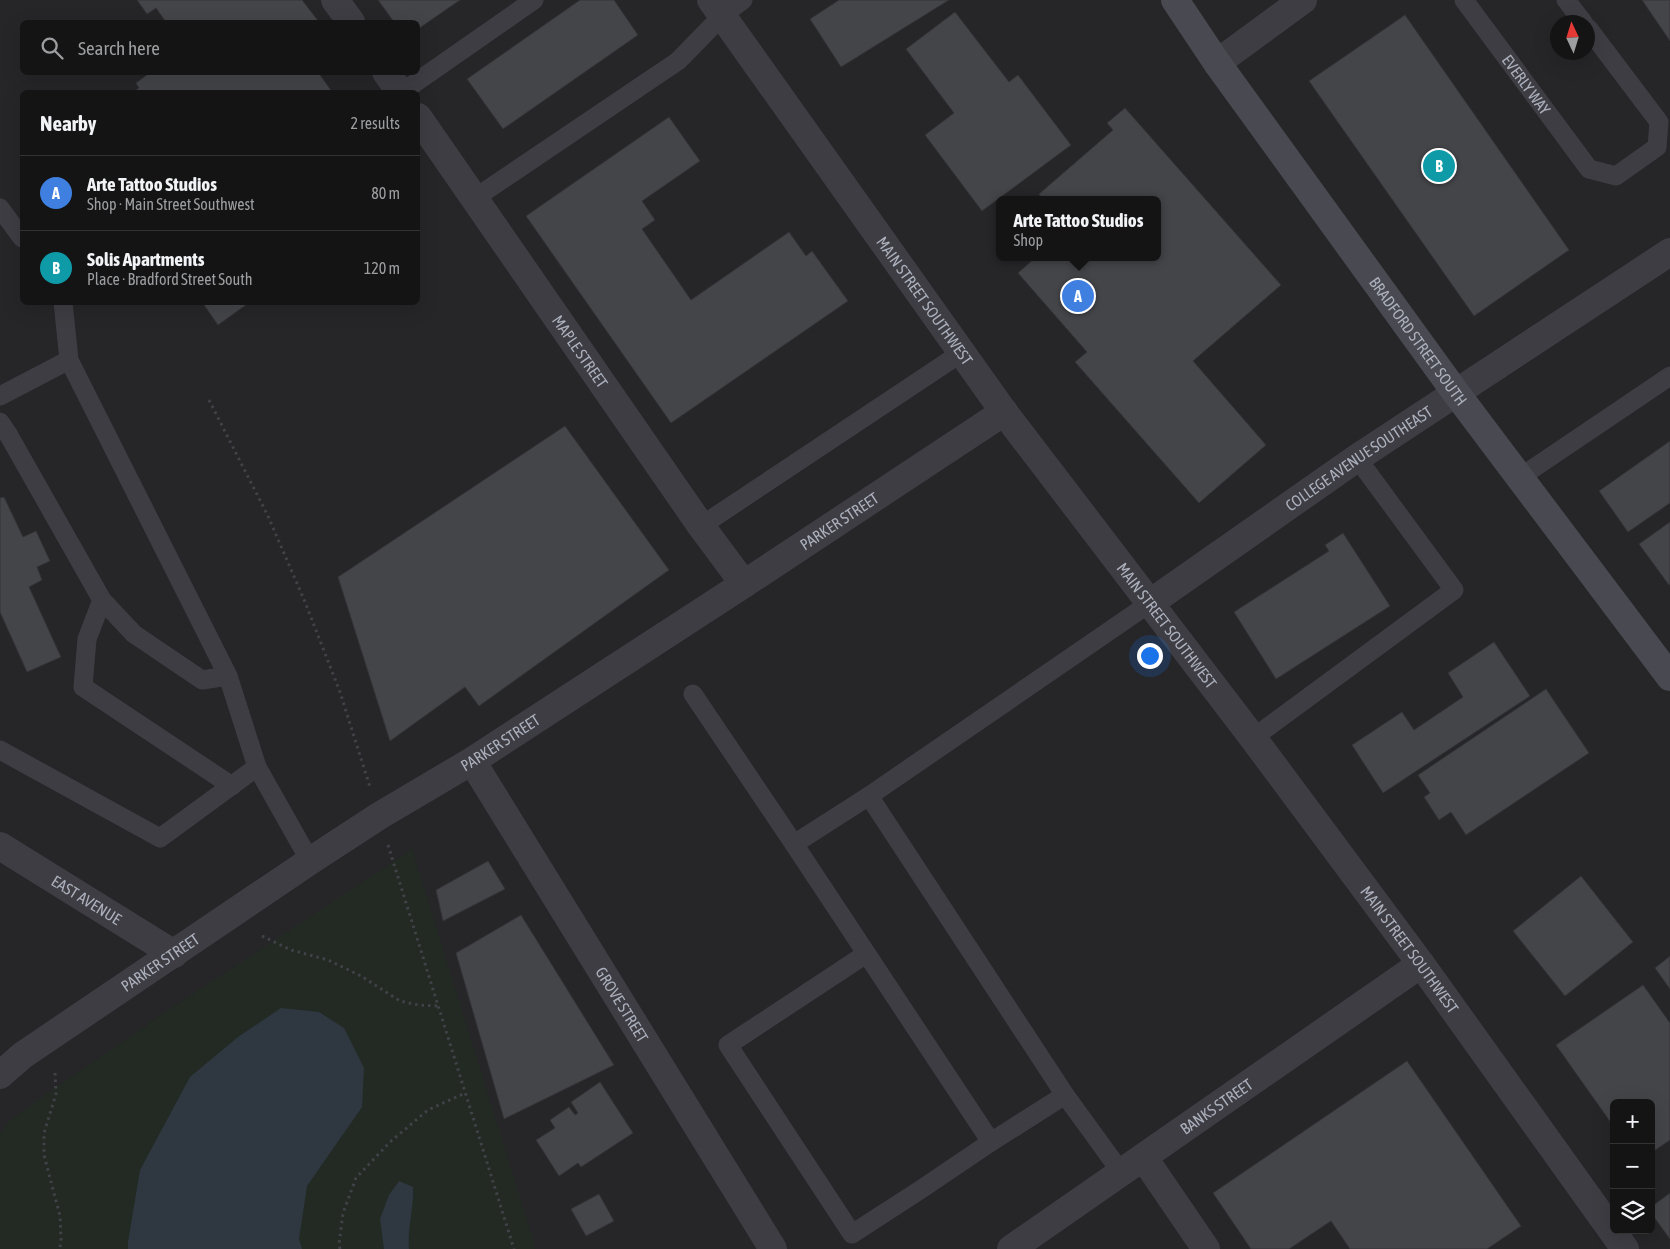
<!DOCTYPE html>
<meta charset="utf-8">
<style>
:root{--surface:#141415;--page:#212122;--text:#f1f3f6;--muted:#9d9ea0;--line:#333334;--accent:#f2c23c}
body{margin:0;font-family:"Asap Condensed",sans-serif;background:var(--page);color:var(--text)}
.controls{position:absolute;right:15px;bottom:15px;display:grid;overflow:hidden;border-radius:8px;box-shadow:0 5px 20px #0002}
.controls button{width:45px;height:45px;display:grid;place-items:center;padding:0;border:0;border-bottom:1px solid var(--line);background:var(--surface);color:var(--text);font:25px sans-serif}
.compass{position:absolute;left:1550px;top:15px;width:45px;height:45px;border-radius:50%;background:var(--surface);box-shadow:0 5px 20px #0002;rotate:356deg}
.you{position:absolute;left:1149px;top:655px;width:18px;height:18px;margin:-12px;border:4px solid #fff;border-radius:50%;background:#1a73e8;box-shadow:0 0 0 8px #1a73e833}
.badge{display:grid;place-items:center;width:32px;height:32px;border-radius:50%;background:var(--accent);color:#fff;font-size:16px;font-weight:700}
.pin{position:absolute;translate:-50% -50%;border:2px solid #fff;box-shadow:0 1px 5px #0006}
.popup{position:absolute;left:996px;top:196px;width:165px;height:65px;box-sizing:border-box;display:grid;place-content:center;border-radius:8px;background:var(--surface);filter:drop-shadow(0 1px 4px #0005);font-size:16px;white-space:nowrap;color:var(--muted)}
.popup b{font-size:19px;color:var(--text)}
.popup::after{content:'';position:absolute;left:50%;top:100%;margin-left:-10px;border:10px solid transparent;border-top-color:var(--surface)}
.list{margin:0;padding:0;list-style:none}
h2{display:flex;justify-content:space-between;align-items:center;height:65px;margin:0;padding:0 20px;font-size:21px}
h2 small{font-size:16px;font-weight:400;color:var(--muted)}
.list li{display:grid;grid-template-columns:32px 1fr auto;gap:15px;align-items:center;box-sizing:border-box;height:75px;padding:0 20px;border-top:1px solid var(--line)}
.list b{display:block;font-size:19px;white-space:nowrap}
.list p{margin:0;font-size:16px;white-space:nowrap;color:var(--muted)}
.list em{font-size:16px;font-style:normal;color:var(--muted)}
.icon{flex:none;width:28px;height:28px;fill:none;stroke:currentColor;stroke-width:2;stroke-linecap:round;stroke-linejoin:round}
.map{position:relative;flex:none;width:1670px;height:1249px;overflow:hidden}
.search{position:absolute;background:var(--surface);box-shadow:0 5px 20px #0002;left:20px;top:20px;width:400px;height:55px;display:flex;align-items:center;gap:12px;box-sizing:border-box;padding:0 18px;border-radius:8px;color:var(--muted);font-size:19px}
.panel{position:absolute;background:var(--surface);box-shadow:0 5px 20px #0002;left:20px;top:90px;width:400px;height:215px;border-radius:8px}
.map>svg:first-child{display:block}
.built{fill:#262629;fill-rule:evenodd}
.green{fill:#222a23}
.water{fill:#2f3841}
.building{fill:#444549;stroke:#343438}
.lines{fill:none;stroke-linecap:round;stroke-linejoin:round}
.path{stroke:#414248;stroke-width:3;stroke-dasharray:2.5 4;stroke-linecap:butt}
.lane{stroke:#3d3d43;stroke-width:19}
.street{stroke:#3d3d43;stroke-width:28}
.secondary{stroke:#494a51;stroke-width:28}
.labels{text-anchor:middle;dominant-baseline:central;stroke-width:4.5;stroke-linejoin:round;paint-order:stroke}
.street-label{font-size:16px;fill:#acb0bc;stroke:#151517}
</style>
<div class="map">
<svg width="1670" height="1249" viewBox="0 0 1670 1249">
<rect width="100%" height="100%" fill="#1a1a1c"/>
<path class="built" d="M0,0H1670V1249H0ZM22,22H418V72H22ZM1558,22H1588V52H1558ZM22,92H418V302H22ZM999,200H1157V257H999ZM1614,1103H1651V1230H1614Z"/>
<path class="green" d="M412,849L536,1249H0V1135L8,1121L161,1015Z"/>
<path class="water" d="M281,1008L319,1012L344,1028L364,1068L362,1107L307,1186L299,1239L302,1249H128V1242L140,1170L190,1077L238,1037Z
M399,1181L413,1187C414,1209 407,1228 409,1249H384L380,1219L389,1195Z"/>
<path class="building" d="M137,0H302L319,22H166L156,8L147,14Z
M378,0H460L418,29V22H394Z
M580,0H614L638,35L503,129L467,79Z
M839,0H949L841,67L810,19Z
M1642,0H1670V41Z
M955,12L1009,82L1018,75L1071,145L982,211L925,135L954,113L906,49Z
M1405,15L1569,250L1474,316L1309,81Z
M151,72H318L332,92H132L139,88L136,83Z
M1125,108L1281,285L1193,361L1266,445L1199,503L1075,362L1087,352L1018,273L1036,257H1157V200H1043L1039,194L1113,130L1107,123Z
M669,117L700,161L642,201L655,220L642,229L691,300L789,232L806,256L812,251L848,301L671,423L526,216Z
M202,302H250L218,325Z
M565,426L669,570L479,706L465,687L390,741L338,577Z
M1670,441V503L1628,532L1599,491Z
M4,497L23,537L36,531L50,561L37,567L42,580L29,587L61,657L27,672L0,612V498Z
M1670,522V584L1669,585L1639,544Z
M1343,533L1390,606L1276,679L1234,612L1329,551L1325,545Z
M1494,642L1530,696L1383,793L1352,745L1402,712L1414,730L1463,697L1448,673Z
M1546,689L1589,753L1466,835L1451,812L1439,820L1424,797L1430,793L1418,775Z
M488,861L505,889L443,921L436,890Z
M1581,876L1633,942L1565,996L1513,931Z
M521,915L614,1065L504,1119L456,953Z
M1670,956V989L1655,968Z
M1643,985L1670,1023V1140L1651,1153V1103H1614V1127L1556,1045Z
M1407,1061L1521,1226L1487,1249H1350L1331,1221L1289,1249H1251L1213,1193Z
M600,1082L633,1133L581,1167L578,1163L559,1176L536,1140L555,1128L550,1120L569,1107L575,1115L578,1113L571,1102Z
M1670,1193V1239L1651,1213V1207Z
M599,1194L614,1221L586,1236L571,1209Z"/>
<g class="lines">
<path class="path" d="M209,400L268,516L305,602L340,692L370,787
M388,845L514,1249
M262,936L291,950L328,960L361,976L400,1001L418,1005L438,1006
M55,1073L56,1094L44,1133V1155L60,1216L61,1239L60,1249
M340,1249L339,1244L343,1213L356,1178L390,1142L428,1110L465,1093"/>
<g class="lane">
<path id="s1" d="M1464,0L1589,169L1616,176L1657,147L1659,122L1588,28"/>
<path d="M1566,0L1583,22"/>
<path d="M402,92L534,0"/>
<path d="M475,198L678,61L722,16L743,0"/>
<path d="M0,208L22,238"/>
<path d="M63,302L69,360L228,676L257,767L310,861"/>
<path d="M0,396L69,360"/>
<path d="M0,422L8,434L102,600L134,634L202,680L228,676"/>
<path d="M1519,478L1670,376"/>
<path d="M701,526L961,353"/>
<path d="M102,600L87,639L83,687L232,786"/>
<path d="M693,694L794,844L869,796L1150,603"/>
<path d="M1253,738L1454,590L1357,458"/>
<path d="M0,750L160,838L257,767"/>
<path d="M869,796L1065,1095L991,1142"/>
<path d="M794,844L991,1142L920,1190L852,1234L728,1045L866,954"/>
<path d="M1065,1095L1121,1172"/>
</g>
<g class="street">
<path d="M335,0L351,22"/>
<path id="s2" d="M711,0L1004,412L1253,738L1421,964L1625,1249"/>
<path d="M1217,63L1303,0"/>
<path d="M386,72L400,92"/>
<path id="s3" d="M418,117L701,526L744,584"/>
<path id="s4" d="M1150,603L1357,458L1670,252"/>
<path id="s5" d="M472,761L773,1249"/>
<path id="s6" d="M0,846L174,954"/>
<path id="s7" d="M0,1075L23,1055L310,861L379,816L472,761L744,584L1004,412"/>
<path d="M1144,1158L1206,1249"/>
<path id="s8" d="M1011,1249L1421,964"/>
</g>
<path class="secondary" id="s9" d="M1175,0L1217,63L1456,393L1670,677"/>
</g>
<g class="labels">
<g class="street-label">
<text stroke="none"><textPath href="#s1" startOffset="105">EVERLY WAY</textPath></text>
<text stroke="none"><textPath href="#s2" startOffset="369">MAIN STREET SOUTHWEST</textPath></text>
<text stroke="none"><textPath href="#s9" startOffset="419">BRADFORD STREET SOUTH</textPath></text>
<text stroke="none"><textPath href="#s3" startOffset="285">MAPLE STREET</textPath></text>
<text stroke="none"><textPath href="#s4" startOffset="254">COLLEGE AVENUE SOUTHEAST</textPath></text>
<text stroke="none"><textPath href="#s7" startOffset="1006">PARKER STREET</textPath></text>
<text stroke="none"><textPath href="#s2" startOffset="774">MAIN STREET SOUTHWEST</textPath></text>
<text stroke="none"><textPath href="#s7" startOffset="601">PARKER STREET</textPath></text>
<text stroke="none"><textPath href="#s6" startOffset="102">EAST AVENUE</textPath></text>
<text stroke="none"><textPath href="#s2" startOffset="1179">MAIN STREET SOUTHWEST</textPath></text>
<text stroke="none"><textPath href="#s7" startOffset="196">PARKER STREET</textPath></text>
<text stroke="none"><textPath href="#s5" startOffset="286">GROVE STREET</textPath></text>
<text stroke="none"><textPath href="#s8" startOffset="250">BANKS STREET</textPath></text>
</g>
</g>
</svg>
<div class="controls">
<button>+</button>
<button>−</button>
<button><svg class="icon" aria-label="layers" viewBox="0 0 24 24"><path d="M12 4l9 5-9 5-9-5zM3 14l9 5 9-5"/></svg></button>
</div>
<svg class="compass" viewBox="-18 -18 36 36"><path d="M0-13l5 13h-10z" fill="#e53935"/><path d="M0 13l5-13h-10z" fill="#9d9ea0"/></svg>
<div class="you"></div>
<div class="pin badge" style="left:1078px;top:296px;background:#3f7fe0">A</div>
<div class="popup"><b>Arte Tattoo Studios</b>Shop</div>
<div class="pin badge" style="left:1439px;top:166px;background:#0f9aa8">B</div>
<div class="search"><svg class="icon" aria-label="search" viewBox="0 0 24 24"><circle cx="10" cy="10" r="6"/><path d="M15 15l6 6"/></svg>Search here</div>
<section class="panel">
<h2>Nearby<small>2 results</small></h2>
<ul class="list">
<li><span class="badge" style="background:#3f7fe0">A</span><div><b>Arte Tattoo Studios</b><p>Shop · Main Street Southwest</p></div><em>80 m</em></li>
<li><span class="badge" style="background:#0f9aa8">B</span><div><b>Solis Apartments</b><p>Place · Bradford Street South</p></div><em>120 m</em></li>
</ul>
</section>
</div>
